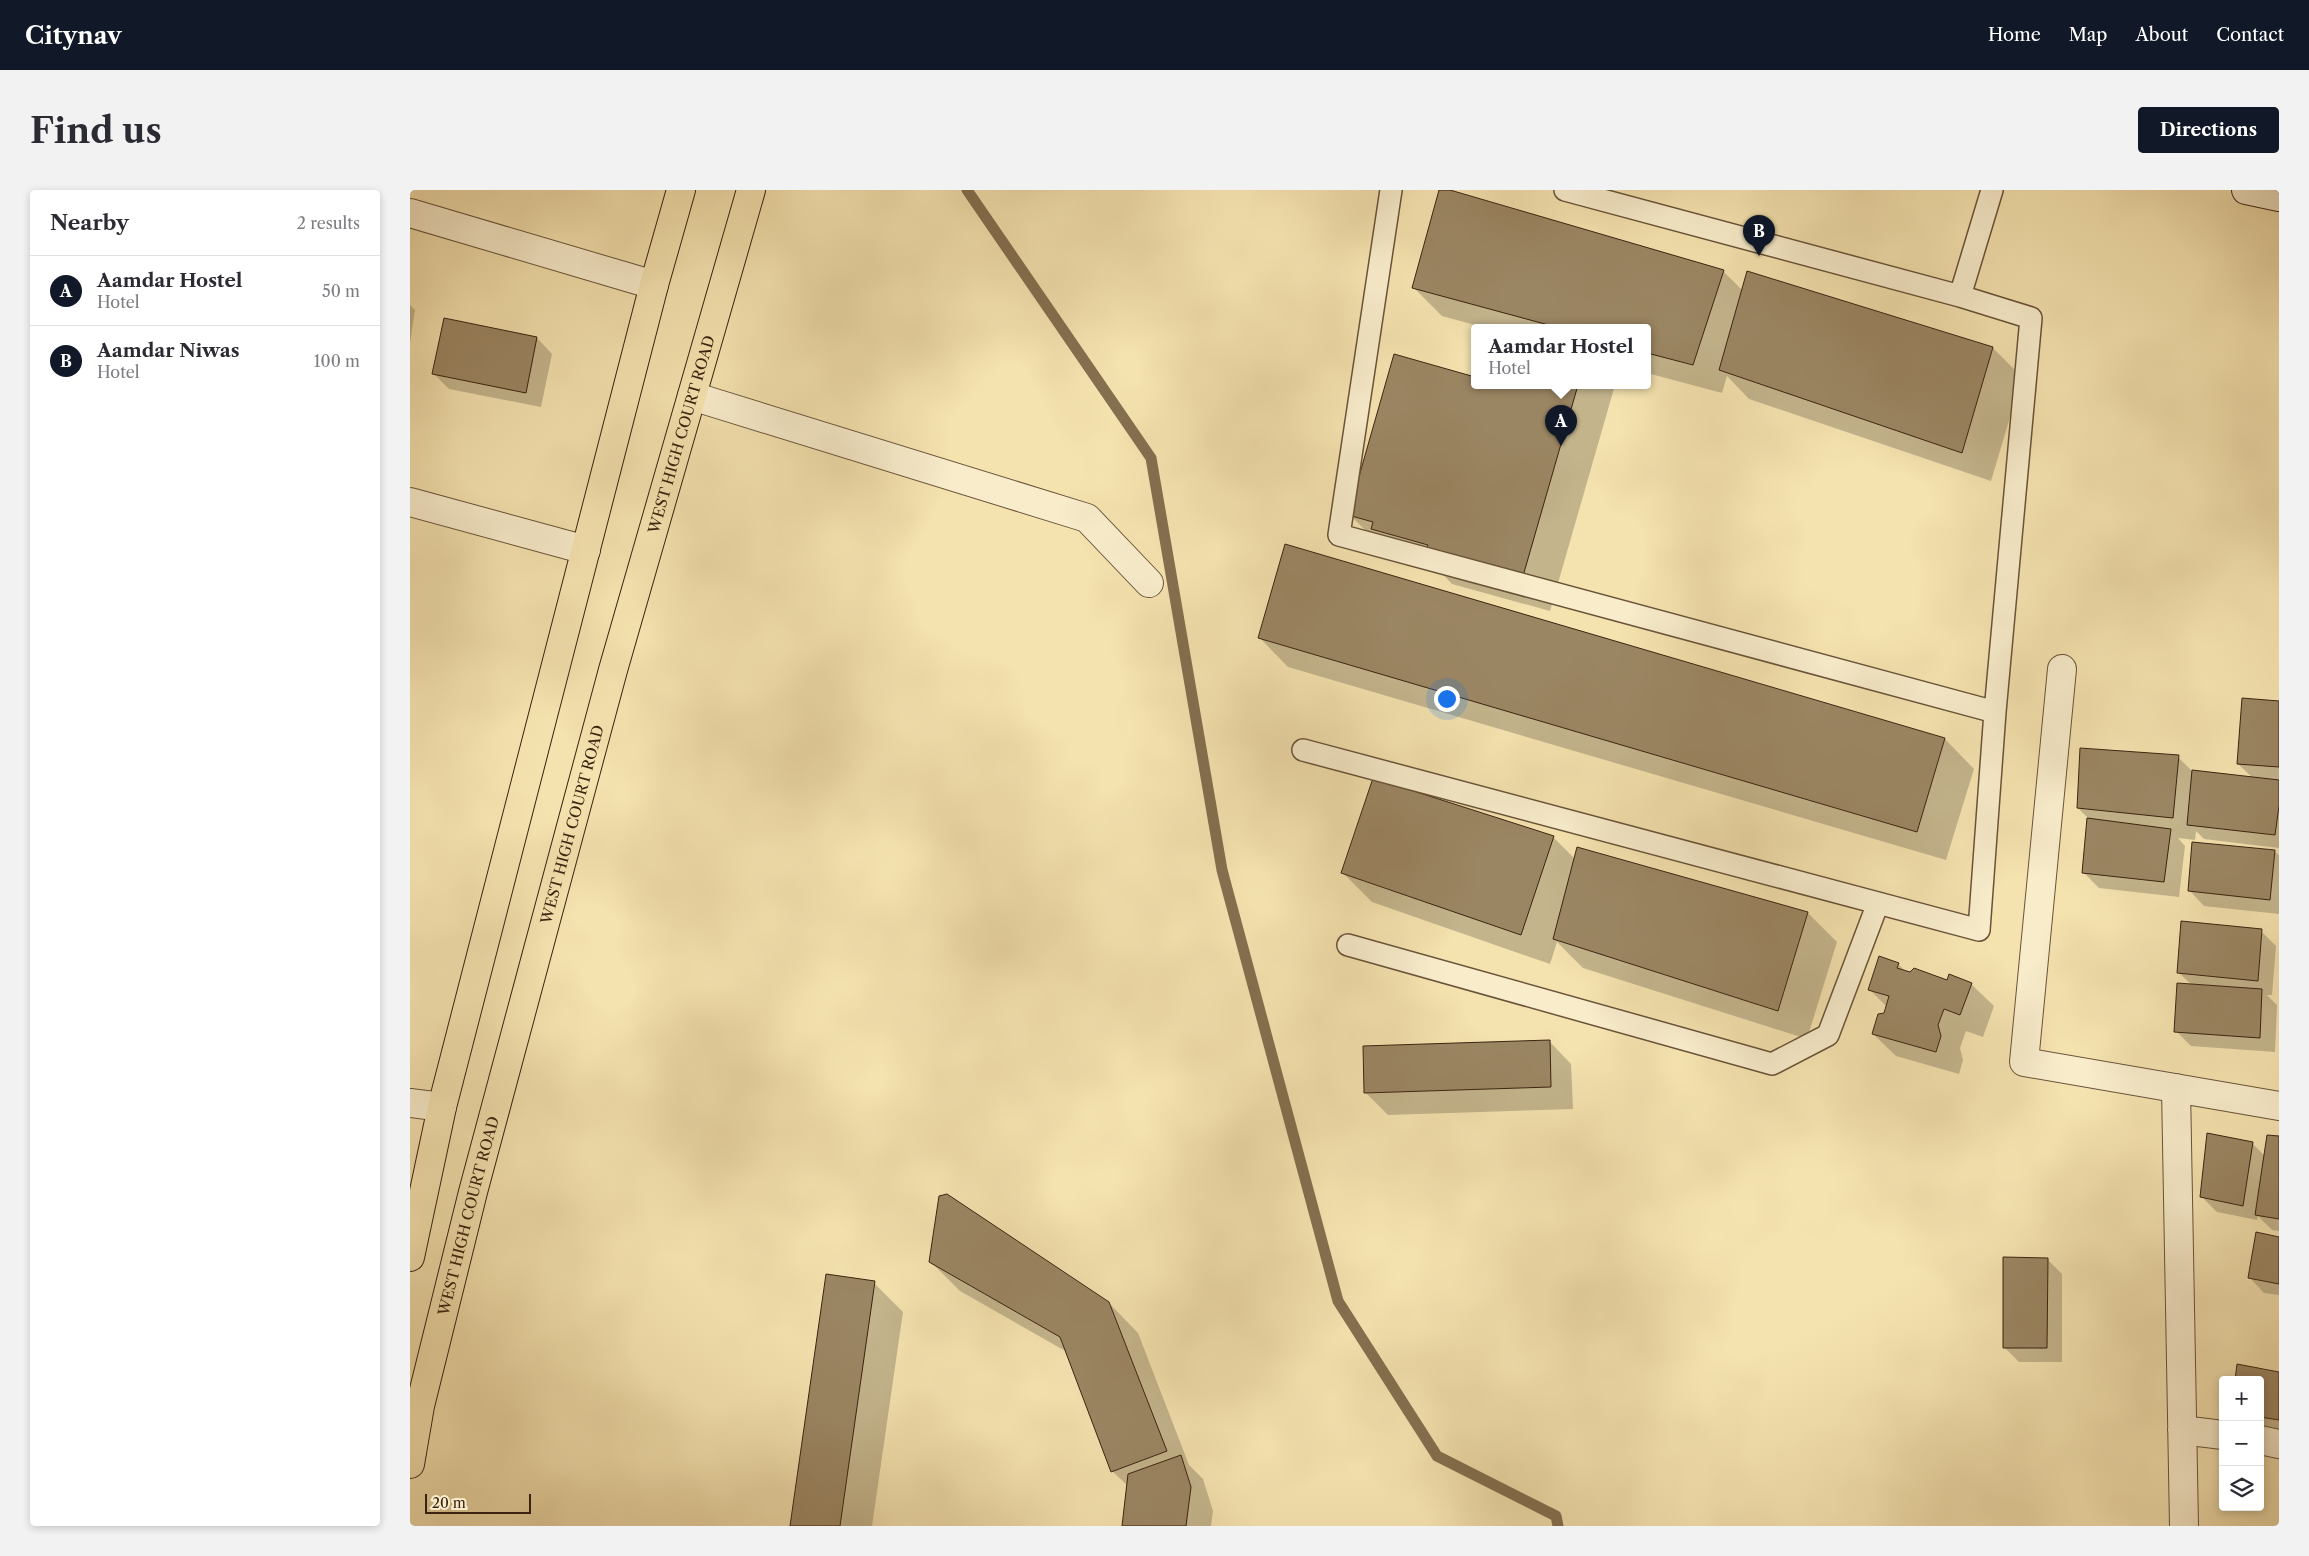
<!DOCTYPE html>
<meta charset="utf-8">
<style>
:root{--surface:#fff;--page:#f2f2f3;--text:#2b2b33;--muted:#7c7c81;--line:#e1e1e2;--accent:#111827}
body{margin:0;font-family:"Libre Caslon Text",serif;background:var(--page);color:var(--text)}
.controls{position:absolute;right:15px;bottom:15px;display:grid;overflow:hidden;border-radius:5px;box-shadow:0 2px 8px #0003}
.controls button{width:45px;height:45px;display:grid;place-items:center;padding:0;border:0;border-bottom:1px solid var(--line);background:var(--surface);color:var(--text);font:25px sans-serif}
.scale{position:absolute;left:15px;bottom:12px;width:106px;box-sizing:border-box;padding-left:5px;border:2px solid #3b2310;border-top:0;font-size:14px;line-height:18px;white-space:nowrap;color:#3b2310;-webkit-text-stroke:4px #f8eccb;paint-order:stroke}
.you{position:absolute;left:1036px;top:508px;width:18px;height:18px;margin:-12px;border:4px solid #fff;border-radius:50%;background:#1a73e8;box-shadow:0 0 0 8px #1a73e833}
.badge{display:grid;place-items:center;width:32px;height:32px;border-radius:50%;background:var(--accent);color:#fff;font-size:16px;font-weight:700}
.pin{position:absolute;translate:-50% -41px;filter:drop-shadow(0 1px 2px #0008)}
.pin::after{content:'';position:absolute;top:26px;width:18px;height:15px;background:inherit;clip-path:polygon(0 0,100% 0,50% 100%)}
.popup{position:absolute;left:1061px;top:134px;width:180px;height:65px;box-sizing:border-box;display:grid;place-content:center;border-radius:5px;background:var(--surface);filter:drop-shadow(0 1px 4px #0005);font-size:16px;white-space:nowrap;color:var(--muted)}
.popup b{font-size:19px;color:var(--text)}
.popup::after{content:'';position:absolute;left:50%;top:100%;margin-left:-10px;border:10px solid transparent;border-top-color:var(--surface)}
.list{margin:0;padding:0;list-style:none}
h2{display:flex;justify-content:space-between;align-items:center;height:65px;margin:0;padding:0 20px;font-size:21px}
h2 small{font-size:16px;font-weight:400;color:var(--muted)}
.list li{display:grid;grid-template-columns:32px 1fr auto;gap:15px;align-items:center;box-sizing:border-box;height:70px;padding:0 20px;border-top:1px solid var(--line)}
.list b{display:block;font-size:19px;white-space:nowrap}
.list p{margin:0;font-size:16px;white-space:nowrap;color:var(--muted)}
.list em{font-size:16px;font-style:normal;color:var(--muted)}
.icon{flex:none;width:28px;height:28px;fill:none;stroke:currentColor;stroke-width:2;stroke-linecap:round;stroke-linejoin:round}
.map{position:relative;flex:none;width:1869px;height:1336px;overflow:hidden;border-radius:5px}
header{display:flex;align-items:center;gap:30px;box-sizing:border-box;height:70px;padding:0 25px;background:var(--accent);color:#fff}
header strong{font-size:24px}
nav{display:flex;gap:28px;margin-inline-start:auto;font-size:18px}
.intro{display:flex;align-items:center;justify-content:space-between;box-sizing:border-box;height:120px;padding:0 30px}
h1{margin:0;font-size:35px}
.button{padding:12px 22px;border-radius:5px;background:var(--accent);color:#fff;font-size:18px;font-weight:700}
main{display:flex;gap:30px;padding:0 30px}
aside{flex:1;background:var(--surface);border-radius:5px;box-shadow:0 2px 8px #0003}
.map>svg:first-child{display:block}
.shadow{fill:#0003}
.lines{fill:none;stroke-linecap:round;stroke-linejoin:round}
.stream{stroke:#846f4f;stroke-width:11}
.building{fill:#9b8663;stroke:#3b2310}
.lane-casing{stroke:#695338;stroke-width:24}
.street-casing{stroke:#695338;stroke-width:30}
.secondary-casing{stroke:#3b2310;stroke-width:30}
.primary-casing{stroke:#3b2310;stroke-width:30}
.lane{stroke:#f8eccb;stroke-width:21}
.street{stroke:#f8eccb;stroke-width:28}
.secondary{stroke:#f8eccb;stroke-width:28}
.primary{stroke:#f4e2af;stroke-width:28}
.labels{text-anchor:middle;dominant-baseline:central;stroke-width:5;stroke-linejoin:round;paint-order:stroke}
.street-label{font-size:15px;fill:#3b2310;stroke:#f8eccb}
</style>
<header>
<strong>Citynav</strong>
<nav><a>Home</a><a>Map</a><a>About</a><a>Contact</a></nav>
</header>
<div class="intro"><h1>Find us</h1><a class="button">Directions</a></div>
<main>
<aside>
<h2>Nearby<small>2 results</small></h2>
<ul class="list">
<li><span class="badge">A</span><div><b>Aamdar Hostel</b><p>Hotel</p></div><em>50 m</em></li>
<li><span class="badge">B</span><div><b>Aamdar Niwas</b><p>Hotel</p></div><em>100 m</em></li>
</ul>
</aside>
<div class="map">
<svg width="1869" height="1336" viewBox="0 0 1869 1336">
<rect width="100%" height="100%" fill="#f4e2af"/>
<filter id="stains"><feTurbulence type="fractalNoise" baseFrequency=".004" numOctaves="4"/><feColorMatrix values="0 0 0 0 .2 0 0 0 0 .09 0 0 0 0 .02 0 0 0 .5 -.17"/></filter>
<radialGradient id="worn" r=".72"><stop offset=".6" stop-color="#630" stop-opacity="0"/><stop offset="1" stop-color="#630" stop-opacity=".3"/></radialGradient>
<path class="shadow" d="M1031,0L1313,81L1333,101L1338,83L1583,158L1612,187L1581,291L1339,209L1317,186L1312,203L1237,183V137H1072L1032,126L1003,97Z
M0,115L5,120L0,153Z
M35,130L127,148L142,164L131,217L39,199L24,184Z
M1065,195H1205L1140,421L1042,394L1026,377L969,354L940,325Z
M849,447L1535,549L1564,579L1536,670L878,477Z
M1869,512V658L1794,649L1786,641L1785,650L1768,648L1775,656L1769,707L1689,698L1674,683L1678,628L1668,618L1768,567L1783,582L1843,588L1828,574Z
M1143,647L1165,669L1398,723L1427,752L1397,849L1173,778L1147,752L1140,774L962,712L933,683Z
M1864,661L1869,665V724L1794,716L1779,700Z
M1851,741L1866,756L1862,805H1857L1867,815L1865,862L1781,856L1766,841L1782,795L1768,782Z
M1488,774L1496,782L1538,791L1561,794L1584,816L1573,847L1556,841L1550,858L1553,870L1549,884L1486,866L1463,844L1477,817L1459,799Z
M1139,851L1161,874L1163,919L978,925L955,902Z
M1869,948V1041L1862,1040L1848,1026L1847,1030L1807,1022L1792,1007L1842,953L1855,966Z
M1869,1048V1105L1854,1103L1839,1087Z
M1637,1069L1652,1084V1172H1609L1594,1157Z
M520,1071L699,1113L728,1143L779,1275L793,1289L803,1321L801,1336H713L718,1296L702,1281L657,1162L550,1101Z
M464,1093L493,1122L462,1336H381Z
M1869,1183V1242L1850,1239V1190Z"/>
<g class="lines">
<path class="stream" d="M557,0L741,268L812,680L928,1111L1027,1266L1146,1326L1148,1336"/>
</g>
<path class="building" d="M1029,0H1040L1314,80L1283,175L1237,163V137H1146L1002,98Z
M1337,81L1583,157L1552,263L1309,180Z
M34,128L127,147L116,203L22,184Z
M984,164L1065,187V195H1168L1111,393L1012,365L1018,355L961,339L963,332L938,325Z
M875,354L1535,548L1507,642L848,448Z
M1832,508L1869,511V577L1827,574Z
M1670,558L1769,565L1763,628L1667,618Z
M1782,580L1869,590V616L1865,645L1777,635Z
M963,588L1144,646L1111,745L931,683Z
M1677,628L1761,639L1754,692L1672,683Z
M1782,652L1865,660L1860,710L1778,701Z
M1167,657L1398,722L1368,821L1143,749Z
M1771,731L1852,739L1848,791L1767,783Z
M1469,766L1489,773L1487,778L1500,782L1504,778L1537,790L1539,784L1562,793L1550,825L1534,819L1528,835L1531,846L1526,862L1462,844L1468,824L1474,823L1479,806L1458,800Z
M1767,793L1852,799L1850,848L1764,842Z
M1140,850L1141,897L954,903L953,856Z
M1797,943L1843,952L1833,1016L1790,1007Z
M1857,945L1869,946V1029L1845,1025Z
M537,1004L699,1112L757,1261L701,1282L650,1147L519,1072L529,1006Z
M1846,1042L1869,1047V1094L1838,1088Z
M1593,1067L1638,1068L1637,1158H1593Z
M416,1084L465,1091L430,1336H380Z
M1827,1174L1869,1182V1230L1850,1227V1190H1825Z
M771,1265L781,1297L776,1336H712L718,1284Z"/>
<g class="lines">
<defs>
<path id="lane" d="M981,0L929,345L1585,522
M1155,0L1550,106
M893,560L1569,740L1585,522L1621,128L1550,106L1582,0
M938,755L1362,874L1418,845L1468,713"/>
<path id="street" d="M0,23L244,95
M282,206L677,328L739,393
M0,312L176,360
M1652,479L1614,872L1869,916
M1766,898L1774,1336
M0,913L32,917
M1772,1240L1813,1245
M1850,1250L1869,1254"/>
<path id="secondary" d="M1836,0L1869,7"/>
<g id="primary">
<path d="M0,1067L32,917L244,95L271,0"/>
<path id="s1" d="M0,1274L10,1216L63,1002L203,480L341,0"/>
</g>
</defs>
<use href="#lane" class="lane-casing"/>
<use href="#street" class="street-casing"/>
<use href="#secondary" class="secondary-casing"/>
<use href="#primary" class="primary-casing"/>
<use href="#lane" class="lane"/>
<use href="#street" class="street"/>
<use href="#secondary" class="secondary"/>
<use href="#primary" class="primary"/>
</g>
<g class="labels">
<g class="street-label">
<text stroke="none"><textPath href="#s1" startOffset="1065">WEST HIGH COURT ROAD</textPath></text>
<text stroke="none"><textPath href="#s1" startOffset="660">WEST HIGH COURT ROAD</textPath></text>
<text stroke="none"><textPath href="#s1" startOffset="255">WEST HIGH COURT ROAD</textPath></text>
</g>
</g>
<rect width="100%" height="100%" filter="url(#stains)"/>
<rect width="100%" height="100%" fill="url(#worn)"/>
</svg>
<div class="controls">
<button>+</button>
<button>−</button>
<button><svg class="icon" aria-label="layers" viewBox="0 0 24 24"><path d="M12 4l9 5-9 5-9-5zM3 14l9 5 9-5"/></svg></button>
</div>
<div class="scale">20 m</div>
<div class="you"></div>
<div class="pin badge" style="left:1151px;top:256px">A</div>
<div class="popup"><b>Aamdar Hostel</b>Hotel</div>
<div class="pin badge" style="left:1349px;top:66px">B</div>
</div>
</main>
